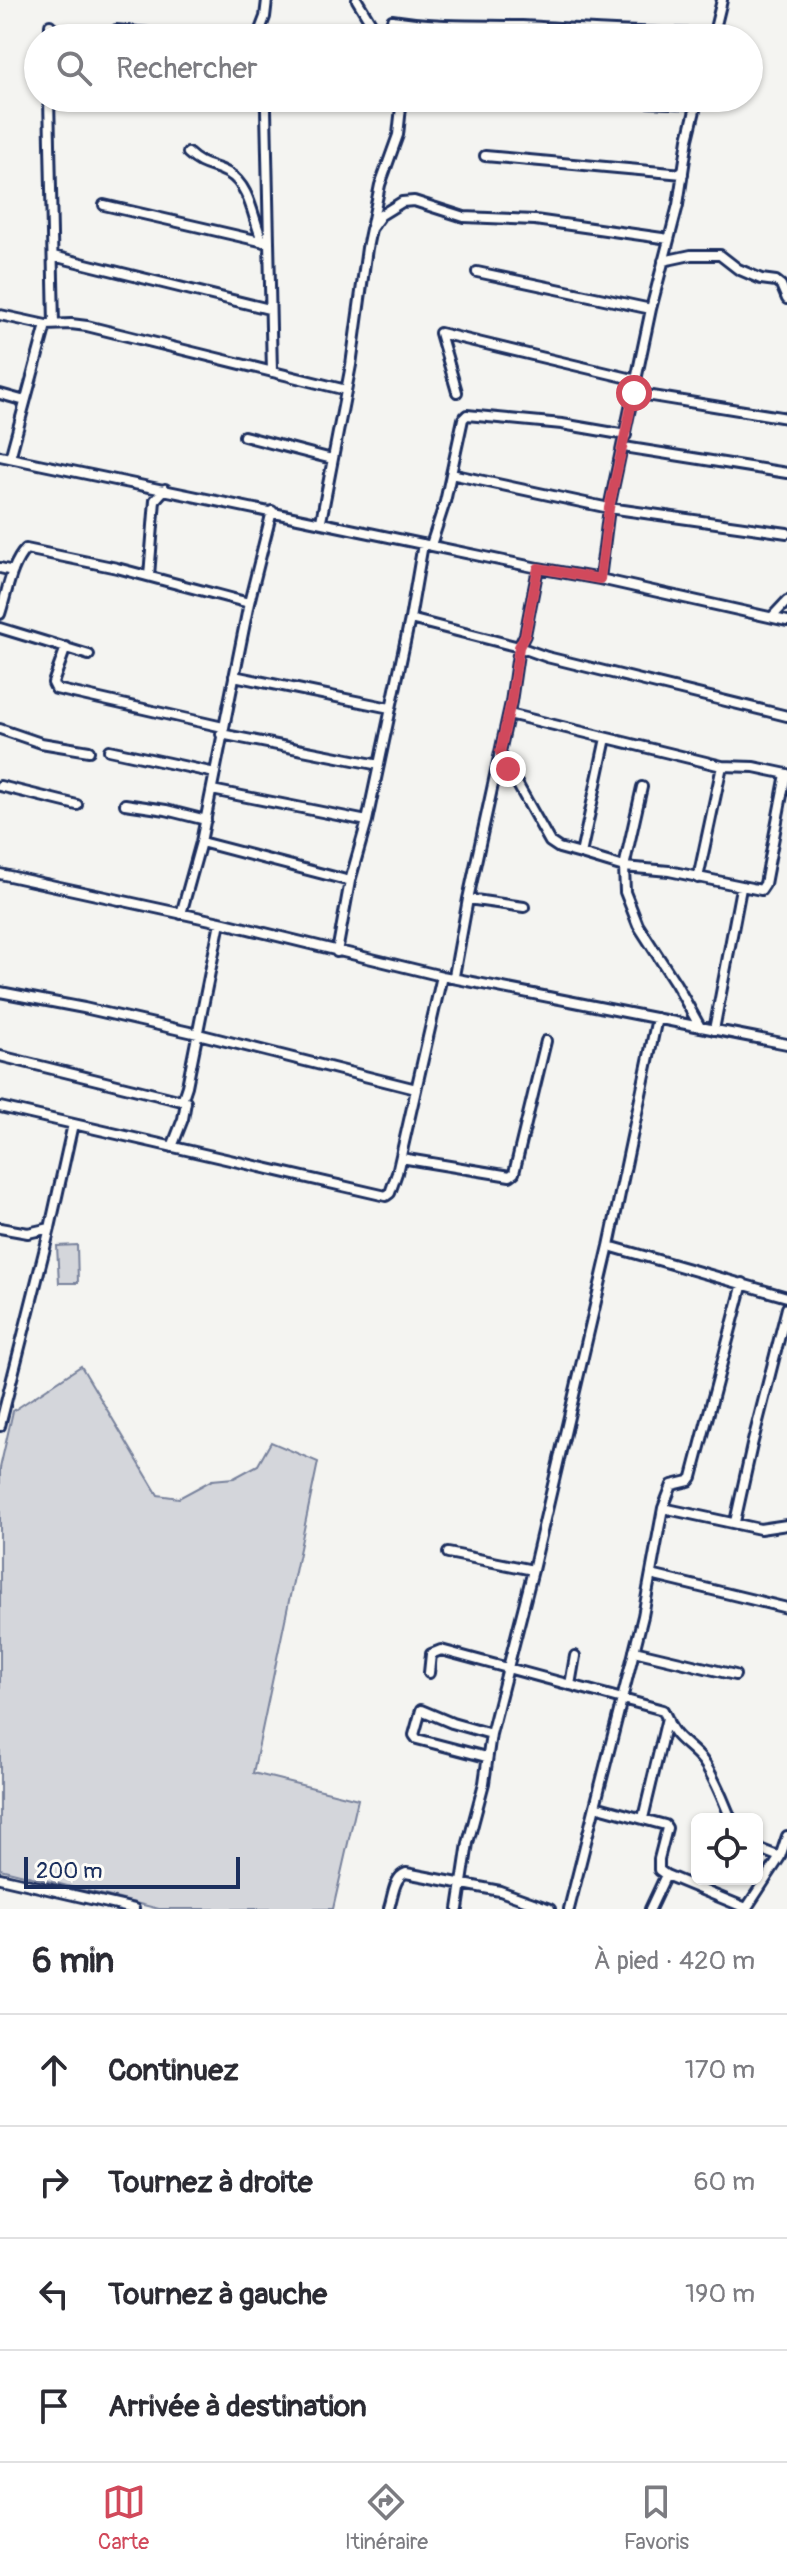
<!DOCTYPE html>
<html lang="fr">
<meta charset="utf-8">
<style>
:root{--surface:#fff;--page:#f7f7f7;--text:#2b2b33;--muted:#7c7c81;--line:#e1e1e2;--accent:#d1495b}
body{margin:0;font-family:Pangolin,sans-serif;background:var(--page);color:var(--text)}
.controls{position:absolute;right:24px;bottom:24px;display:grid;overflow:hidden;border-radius:12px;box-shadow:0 2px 6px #0004}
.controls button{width:72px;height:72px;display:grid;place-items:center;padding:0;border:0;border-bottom:2px solid var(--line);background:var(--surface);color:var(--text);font:40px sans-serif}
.scale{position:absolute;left:24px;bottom:20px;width:216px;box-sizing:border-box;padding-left:8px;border:4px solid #1b2f5e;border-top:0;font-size:22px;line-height:28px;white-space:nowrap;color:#1b2f5e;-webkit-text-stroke:6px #fdfcf7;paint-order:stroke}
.stop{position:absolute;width:24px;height:24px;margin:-18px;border:6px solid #d1495b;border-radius:50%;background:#fff}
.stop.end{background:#d1495b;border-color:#fff;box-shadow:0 2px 8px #0008}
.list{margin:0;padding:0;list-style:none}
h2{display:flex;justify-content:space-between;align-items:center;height:104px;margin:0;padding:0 32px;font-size:34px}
h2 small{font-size:26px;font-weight:400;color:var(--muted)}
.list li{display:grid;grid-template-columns:52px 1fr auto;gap:24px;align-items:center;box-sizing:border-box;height:112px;padding:0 32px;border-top:2px solid var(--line)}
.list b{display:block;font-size:30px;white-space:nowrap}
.list em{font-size:26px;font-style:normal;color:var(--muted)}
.icon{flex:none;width:44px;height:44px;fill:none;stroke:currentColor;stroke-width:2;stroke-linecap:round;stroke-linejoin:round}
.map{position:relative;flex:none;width:787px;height:1909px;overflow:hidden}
.search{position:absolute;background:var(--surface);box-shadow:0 2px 6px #0004;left:24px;right:24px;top:24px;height:88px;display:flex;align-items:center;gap:20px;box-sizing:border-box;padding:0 28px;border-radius:44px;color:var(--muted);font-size:30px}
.sheet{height:552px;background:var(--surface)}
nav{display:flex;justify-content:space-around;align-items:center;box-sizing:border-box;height:112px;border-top:2px solid var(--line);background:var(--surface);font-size:22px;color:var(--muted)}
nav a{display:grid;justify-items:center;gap:4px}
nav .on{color:var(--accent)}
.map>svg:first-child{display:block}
.green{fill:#d4d6db;stroke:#78829c;stroke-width:2}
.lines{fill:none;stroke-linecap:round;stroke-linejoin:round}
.minor-casing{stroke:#1b2f5e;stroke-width:14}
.minor{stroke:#fdfcf7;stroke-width:8}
.route{stroke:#d1495b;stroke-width:10}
</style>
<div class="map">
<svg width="787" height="1909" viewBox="0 0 787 1909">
<rect width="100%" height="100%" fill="#f4f4f1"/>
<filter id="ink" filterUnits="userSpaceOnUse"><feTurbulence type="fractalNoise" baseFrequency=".0125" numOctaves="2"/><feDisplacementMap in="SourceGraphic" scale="16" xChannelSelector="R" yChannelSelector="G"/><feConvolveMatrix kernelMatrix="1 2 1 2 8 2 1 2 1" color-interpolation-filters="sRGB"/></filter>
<g filter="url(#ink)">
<path class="green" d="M77,1245L78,1283H59L57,1246Z
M81,1366L158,1495L179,1498L212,1480L234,1478L258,1465L271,1442L318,1462L253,1773L358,1799L333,1909H159L0,1869V1468L13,1411Z"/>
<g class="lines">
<defs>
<path id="minor" d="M357,0L380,38
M392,20C435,27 478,25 522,26C586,29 650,34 714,34
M116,30L194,37L237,38
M713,37L722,0
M50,38V25
M257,38L265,17L267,0
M49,98L54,324
M264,98L266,110L272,372
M549,98L696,104
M188,153C204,168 212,164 228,173C251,186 253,221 263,242
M485,156L683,174
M104,205L269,243
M372,224L380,185L398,135L402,98
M53,256L269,309
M663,261L691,255H720L738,269L761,279L776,281L781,285L787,299
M477,272L651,309
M0,315L46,325
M457,392L440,333L637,380
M634,393L787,418
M0,394L25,401
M244,436L332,459
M624,447L787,473
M0,456L538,568L600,579L787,621
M10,458L46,325L71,324L87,326L346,390
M451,474L609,508L787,533
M321,521L351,365L367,248L371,229L381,215L402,202L414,201L464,217L535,220L669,239
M431,545L445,502L463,419L467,415L562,424L626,435
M0,568L13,571
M149,576L155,500L165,489
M600,579L609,508L651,309L678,205L688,139L698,98
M0,614C7,593 11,564 26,549L117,568L249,603
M772,617L787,601
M410,619L519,647L547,657L787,716
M0,628L89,655
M66,647L53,683L56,689L223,727
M234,676L390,708
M509,714L722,766
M0,729L41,743L89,751
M221,734L379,765
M606,738L581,854L624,867L669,871L761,890L765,884L786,774
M109,750L215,773
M500,753L550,842L559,848L581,854
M0,786L77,805
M642,787L624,867L625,892L638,925L676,984L700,1027
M212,790L367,821
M125,804L166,810L206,820
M201,842L350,881
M0,874L220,922L442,976L787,1044
M698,878L722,766L754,767L787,774
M468,899L524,907
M181,914L201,842L249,603L272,511
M337,952L350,881L367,821L410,619L423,544
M454,976L468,899L511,702L519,647L525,635L538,568
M0,992L84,1008L198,1034L416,1089
M714,1030L741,888
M0,1056L182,1101
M0,1107L386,1196L390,1193L397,1173L442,976
M172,1147L183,1119L186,1102L182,1101L187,1086L220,922
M401,1158L510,1176L514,1173L546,1041
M0,1228L28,1233L50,1228
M609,1246L787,1297
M0,1426L50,1228L73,1124
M663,1508L760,1529L787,1525
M735,1522L752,1445L787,1308
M448,1553L533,1570
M651,1575L787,1608
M634,1651L735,1675
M429,1673L431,1654L441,1650L663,1710L667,1718L643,1818
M570,1685L575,1656
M667,1718C673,1739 691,1745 703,1761C715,1778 723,1800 731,1819
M486,1757L417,1739L414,1735L421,1710L452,1723L491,1734
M595,1806L665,1825L667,1828L659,1859V1870L666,1875L746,1908
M757,1848L780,1857
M0,1878L134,1909
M389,1908C393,1896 394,1877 406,1873L500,1891L550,1909
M458,1909L468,1843L484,1783L491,1734L533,1570L609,1246L657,1018
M569,1909L643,1616L663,1508L672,1485L689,1481L692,1477L743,1283
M650,1909L666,1875
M746,1909L780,1857L787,1836"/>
</defs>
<use href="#minor" class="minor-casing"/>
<use href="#minor" class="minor"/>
</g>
</g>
<g class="lines" filter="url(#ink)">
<path class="route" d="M508,769L500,752L511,702L519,647L525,635L538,568L600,579L609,508L634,393"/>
</g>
</svg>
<div class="controls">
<button><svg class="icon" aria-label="locate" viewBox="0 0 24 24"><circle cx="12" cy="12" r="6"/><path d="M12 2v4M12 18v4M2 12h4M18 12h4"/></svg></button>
</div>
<div class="scale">200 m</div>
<div class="stop" style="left:634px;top:393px"></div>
<div class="stop end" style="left:508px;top:769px"></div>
<div class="search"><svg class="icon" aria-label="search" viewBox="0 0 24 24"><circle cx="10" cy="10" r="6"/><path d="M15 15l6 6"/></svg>Rechercher</div>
</div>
<section class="sheet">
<h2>6 min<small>À pied · 420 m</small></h2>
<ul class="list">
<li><svg class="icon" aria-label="ahead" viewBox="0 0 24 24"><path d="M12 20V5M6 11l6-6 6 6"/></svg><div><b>Continuez</b></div><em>170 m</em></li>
<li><svg class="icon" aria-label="right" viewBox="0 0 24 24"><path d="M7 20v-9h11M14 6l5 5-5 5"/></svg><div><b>Tournez à droite</b></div><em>60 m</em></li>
<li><svg class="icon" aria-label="left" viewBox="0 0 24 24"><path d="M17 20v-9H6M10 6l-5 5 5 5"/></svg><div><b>Tournez à gauche</b></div><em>190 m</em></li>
<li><svg class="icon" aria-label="arrive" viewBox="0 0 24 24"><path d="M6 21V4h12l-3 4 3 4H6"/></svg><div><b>Arrivée à destination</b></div></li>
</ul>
</section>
<nav>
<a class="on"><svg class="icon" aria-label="map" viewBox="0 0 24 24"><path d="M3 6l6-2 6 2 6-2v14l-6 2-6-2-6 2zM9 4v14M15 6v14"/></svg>Carte</a>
<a><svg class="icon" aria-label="directions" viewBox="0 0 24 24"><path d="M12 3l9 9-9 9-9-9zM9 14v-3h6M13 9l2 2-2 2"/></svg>Itinéraire</a>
<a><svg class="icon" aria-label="saved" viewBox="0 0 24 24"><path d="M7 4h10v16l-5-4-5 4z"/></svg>Favoris</a>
</nav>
